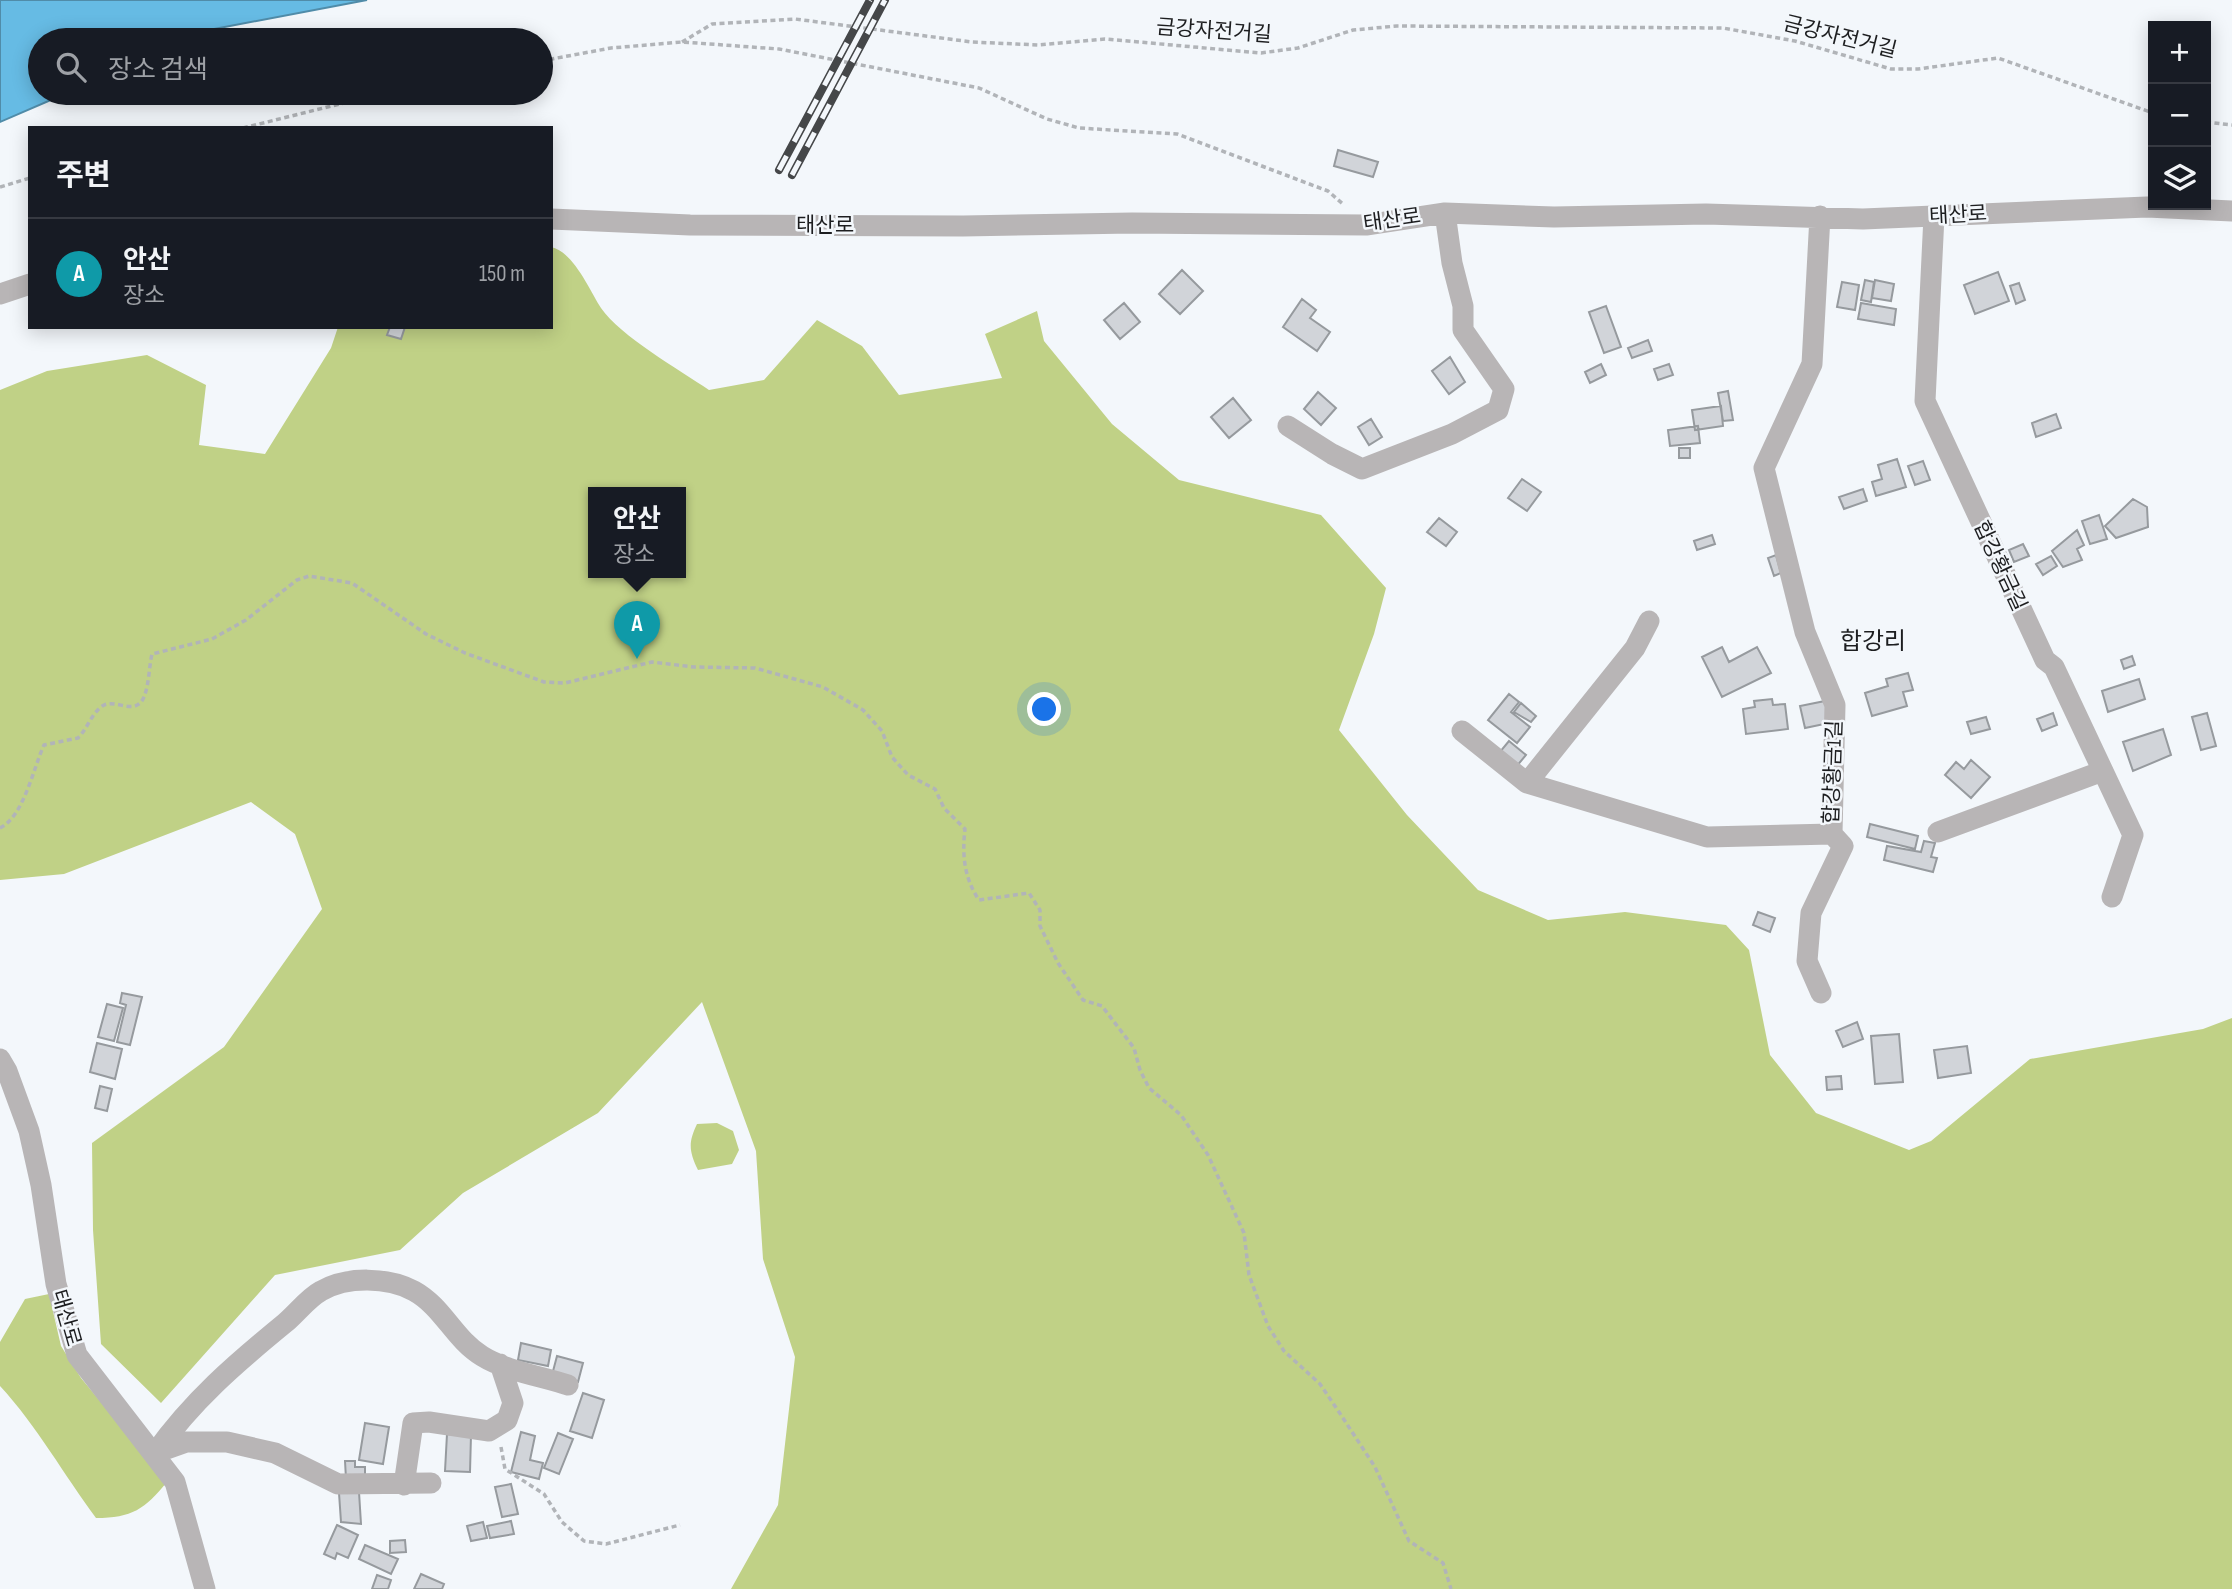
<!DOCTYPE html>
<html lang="ko">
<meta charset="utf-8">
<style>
:root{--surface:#171b24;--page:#242831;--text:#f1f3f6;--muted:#9ea1a6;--line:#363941;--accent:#b9306e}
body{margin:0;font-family:"Sofia Sans Condensed","Noto Sans KR",sans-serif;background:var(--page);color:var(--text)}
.controls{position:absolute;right:21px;top:21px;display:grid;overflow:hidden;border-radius:0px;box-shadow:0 4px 18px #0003}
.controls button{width:63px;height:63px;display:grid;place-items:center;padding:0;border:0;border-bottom:2px solid var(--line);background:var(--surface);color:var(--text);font:35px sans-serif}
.you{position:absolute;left:1045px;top:710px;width:24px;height:24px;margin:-18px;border:5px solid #fff;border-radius:50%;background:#1a73e8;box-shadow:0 0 0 10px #1a73e833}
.badge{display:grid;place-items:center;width:46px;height:46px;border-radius:50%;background:var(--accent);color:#fff;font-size:23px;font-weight:700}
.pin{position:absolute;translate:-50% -58px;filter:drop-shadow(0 2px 4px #0008)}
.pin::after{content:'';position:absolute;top:37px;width:24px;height:21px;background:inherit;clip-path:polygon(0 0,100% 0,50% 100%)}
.popup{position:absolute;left:588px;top:487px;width:98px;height:91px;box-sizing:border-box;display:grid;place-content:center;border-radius:0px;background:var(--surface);filter:drop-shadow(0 2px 5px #0005);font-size:23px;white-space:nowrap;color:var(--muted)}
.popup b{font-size:26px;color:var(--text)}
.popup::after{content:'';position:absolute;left:50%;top:100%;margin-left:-14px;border:14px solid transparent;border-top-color:var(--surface)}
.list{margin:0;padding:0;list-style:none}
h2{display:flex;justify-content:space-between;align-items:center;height:91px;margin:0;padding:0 28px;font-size:30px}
h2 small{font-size:23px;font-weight:400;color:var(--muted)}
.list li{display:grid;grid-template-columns:46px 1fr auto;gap:21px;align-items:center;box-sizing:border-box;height:112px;padding:0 28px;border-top:2px solid var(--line)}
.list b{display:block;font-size:26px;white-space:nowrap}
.list p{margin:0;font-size:23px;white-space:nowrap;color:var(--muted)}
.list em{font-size:23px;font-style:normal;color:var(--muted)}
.icon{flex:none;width:38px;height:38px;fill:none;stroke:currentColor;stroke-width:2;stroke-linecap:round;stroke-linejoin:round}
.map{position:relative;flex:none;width:2232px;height:1589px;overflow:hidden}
.search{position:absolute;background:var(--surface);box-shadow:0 4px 18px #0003;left:28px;top:28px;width:525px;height:77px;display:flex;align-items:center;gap:18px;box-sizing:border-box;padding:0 24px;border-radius:38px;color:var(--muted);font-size:26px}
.panel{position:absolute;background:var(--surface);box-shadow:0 4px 18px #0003;left:28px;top:126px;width:525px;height:203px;border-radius:0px}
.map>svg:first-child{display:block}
.green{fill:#c0d186;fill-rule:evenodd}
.water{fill:#66bbe4;stroke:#508ca9;stroke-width:2}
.building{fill:#d1d4d9;stroke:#969a9e;stroke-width:2}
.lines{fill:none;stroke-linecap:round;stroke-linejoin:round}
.path{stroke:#b1b4b8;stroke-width:3.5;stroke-dasharray:5 3.5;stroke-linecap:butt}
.minor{stroke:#b8b5b6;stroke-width:21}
.rail-casing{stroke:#454749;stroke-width:8}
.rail{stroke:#f3f7fb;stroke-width:5;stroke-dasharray:16;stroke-linecap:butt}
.labels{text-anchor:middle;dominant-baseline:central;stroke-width:5;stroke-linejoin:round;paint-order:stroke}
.street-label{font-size:21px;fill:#1d1e20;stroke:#f3f7fb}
.quarter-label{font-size:24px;fill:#1d1e20;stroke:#f3f7fb}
</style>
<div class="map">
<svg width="2232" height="1589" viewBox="0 0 2232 1589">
<rect width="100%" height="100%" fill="#f3f7fb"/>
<path class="green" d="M551,247C573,251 590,291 601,308C620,336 680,370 709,390L764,380L817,320L862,346L899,395L1002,378L985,334L1037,311L1044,341L1112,424L1179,480L1321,515L1386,588L1374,634L1339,730L1407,815L1478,890L1548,920L1625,912L1726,925L1749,950L1770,1055L1816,1113L1909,1150L1931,1141L2030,1059L2203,1029L2232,1018V1589H731L778,1505L795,1357L763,1259L756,1151L702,1002L598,1113L463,1193L400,1250L275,1275L161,1403L101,1344L93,1230L92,1143L224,1047L322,909L295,834L251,802L64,874L0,880V390L47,371L147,355L206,385L199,445L265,454L331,348L338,327H551ZM593,493H681V573H593Z
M717,1123L733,1131L739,1150L732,1164L698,1170C689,1151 688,1143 697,1124Z
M49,1294L61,1346L81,1378L167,1482C145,1509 132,1518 96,1518C64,1475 37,1426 0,1386V1342L25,1299Z"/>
<path class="water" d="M0,0H367L209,30L185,40H40V93H67L0,122Z"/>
<path class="building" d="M1338,150L1378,162L1373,177L1334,166Z
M1182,270L1203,291L1180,314L1159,294Z
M1998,272L2009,301L1975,314L1964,285Z
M1865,280L1874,282L1871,302L1861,300Z
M1875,280L1894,284L1891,301L1872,298Z
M1842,282L1859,285L1855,310L1837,307Z
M2019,283L2025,300L2016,304L2010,286Z
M1302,299L1316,310L1310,318L1330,332L1317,351L1283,327Z
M1124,303L1140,322L1120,339L1104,320Z
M1861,303L1896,309L1894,325L1858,319Z
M1606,306L1621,347L1604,353L1589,312Z
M390,327H405L401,339L387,335Z
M1648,340L1652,351L1632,358L1628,348Z
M1450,357L1465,382L1449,394L1432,371Z
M1601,364L1606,375L1590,383L1585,372Z
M1669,364L1673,375L1658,380L1654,369Z
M1728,391L1733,420L1723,421L1718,393Z
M1318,392L1336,408L1321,425L1304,409Z
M1233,398L1251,420L1229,438L1211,417Z
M1721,406L1723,426L1695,430L1692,410Z
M2056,414L2061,428L2036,437L2032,423Z
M1371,419L1382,437L1369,445L1358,427Z
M1698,426L1700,443L1670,446L1668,430Z
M1679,448H1690V458H1679Z
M1897,459L1906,487L1876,496L1872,482L1882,479L1878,465Z
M1923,461L1930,480L1915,485L1908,466Z
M1522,479L1541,492L1527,511L1508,498Z
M1863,489L1867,501L1844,509L1839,497Z
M2133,499L2147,507L2148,527L2116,538L2105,526Z
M2099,515L2107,539L2090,544L2082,521Z
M1439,518L1457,532L1446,546L1427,532Z
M2077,530L2084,545L2077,549L2082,560L2063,567L2052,551Z
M1712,535L1715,544L1697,550L1694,541Z
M2023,544L2029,556L2014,562L2009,550Z
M1776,555L1781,573L1774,576L1768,558Z
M2051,556L2057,566L2043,575L2036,564Z
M1722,647L1729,662L1757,647L1771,673L1722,697L1702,657Z
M2132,656L2135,665L2124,669L2121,660Z
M1908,673L1913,690L1903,692L1907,706L1872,716L1865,693L1888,686L1886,679Z
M2139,679L2145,699L2108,712L2102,691Z
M1509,694L1519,702L1511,712L1530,727L1517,743L1488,720Z
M1772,699L1773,705L1785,704L1788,729L1746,734L1743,709L1755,707L1754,701Z
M1825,701L1829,723L1805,728L1800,706Z
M1521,703L1536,716L1531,722L1514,712Z
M2053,713L2057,725L2042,731L2037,719Z
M2207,713L2216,746L2201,750L2192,717Z
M1986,717L1990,729L1971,734L1967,722Z
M2163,729L2171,755L2133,771L2123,742Z
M1509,741L1526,755L1516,767L1499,753Z
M1971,760L1990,777L1971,798L1945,775L1956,762L1964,769Z
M1870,824L1918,836L1915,849L1867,837Z
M1924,841L1935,843L1931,857L1937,858L1933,872L1884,860L1887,846L1921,852Z
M1758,912L1775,918L1770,932L1753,925Z
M122,993L142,997L130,1045L117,1042L126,1005L120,1003Z
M107,1004L123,1008L114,1041L98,1037Z
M1857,1022L1863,1039L1843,1047L1836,1031Z
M1899,1034L1903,1082L1875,1084L1871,1036Z
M97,1043L122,1049L115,1079L90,1072Z
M1967,1046L1971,1073L1938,1078L1934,1050Z
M1841,1076L1842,1089L1827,1090L1826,1077Z
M100,1086L112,1089L107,1111L95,1108Z
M521,1343L551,1350L548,1366L518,1360Z
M557,1356L583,1363L578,1382L552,1375Z
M583,1393L604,1400L592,1438L570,1431Z
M365,1423L389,1427L383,1464L359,1460Z
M521,1432L535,1436L530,1460L543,1463L539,1479L511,1472Z
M558,1433L573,1439L559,1474L544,1468Z
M447,1434L471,1435L470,1472L445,1471Z
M345,1461H355V1467H365V1477L346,1479Z
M511,1484L518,1514L502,1517L495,1487Z
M359,1492L361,1524L341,1522L339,1493Z
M511,1521L514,1534L490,1538L487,1526Z
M483,1522L487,1538L471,1541L467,1526Z
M337,1525L358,1535L348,1558L337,1553L335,1559L324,1554Z
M405,1540L406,1552L390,1553V1541Z
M365,1545L398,1559L391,1574L359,1559Z
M421,1574L444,1584L442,1589H414Z
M377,1575L391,1580L388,1589H372Z"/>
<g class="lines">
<path class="path" d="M682,42L712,24L795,19L972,42L1038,45L1105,39L1261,53L1298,48L1353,30L1397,26L1723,28L1795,41L1891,69H1918L1998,58L2153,113
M541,61L611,48L682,42L779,49L979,88L1047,119L1079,128L1177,134L1328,191L1344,205
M2206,122L2232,125
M243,128L384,93
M0,187L30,178
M0,828C24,816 33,769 44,745L78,738C87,729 91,715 101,707C114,696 135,718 144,697C149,685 149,667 152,654L212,639L246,620L297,580L309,576L352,583L426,634L465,653L544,682L565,683L652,662L694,667L755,668L823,687L863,710L882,731L892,757L908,775L935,789L944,808L965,829C962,855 964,878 979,900L1029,893L1040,910V926L1058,963L1083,1000L1102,1006L1134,1048L1140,1070L1149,1088L1181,1115L1208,1155L1244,1233L1249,1275L1268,1326L1284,1351L1320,1384L1339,1412L1375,1467L1409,1541L1443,1563L1451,1589
M501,1447L505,1469L544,1494L562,1522L584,1541L606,1544L680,1525"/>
<path class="minor" d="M1934,216L1925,401L2045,660L2054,667L2133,835L2112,897
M551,219L690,225L963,226L1132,223L1366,225L1445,213L1554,217L1706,214L1863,219L2147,207L2232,211
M0,294L30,284
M1288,426L1332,454L1362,469L1452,434L1498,410L1504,389L1463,330V306L1452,263L1445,213
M1649,621L1635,648L1527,783L1707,837L1832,834L1835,705L1805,632L1764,468L1812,364L1820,216
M1462,731L1527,783
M1938,832L2103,771
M1821,993L1807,961L1811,913L1843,846L1832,834
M0,1059L7,1071L29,1131L41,1185L56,1284L77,1355L175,1482L205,1589
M431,1483L338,1484L275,1453L227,1442H186L155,1453C193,1400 235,1364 285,1323C297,1313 308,1298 321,1291C347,1276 388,1277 414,1291C443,1307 454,1339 482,1356C506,1371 541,1376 568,1385
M404,1485L413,1423L429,1422L489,1431L507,1420L513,1403L500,1364"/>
<defs>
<path id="rail" d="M779,170L870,0
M792,175L885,0"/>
</defs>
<use href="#rail" class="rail-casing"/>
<use href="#rail" class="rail"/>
</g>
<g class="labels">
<g class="street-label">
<text transform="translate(1214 31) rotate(4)">금강자전거길</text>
<text transform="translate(1840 37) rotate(14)">금강자전거길</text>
<text transform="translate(1958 215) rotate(-3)">태산로</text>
<text transform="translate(1392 220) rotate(-8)">태산로</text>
<text x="825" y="225">태산로</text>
<text transform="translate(2000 566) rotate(65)">합강황금길</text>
<text transform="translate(1833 772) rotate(-88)">합강황금1길</text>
<text transform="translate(66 1318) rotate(74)">태산로</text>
</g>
<g class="quarter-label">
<text x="1873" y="641">합강리</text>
</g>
</g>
</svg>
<div class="controls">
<button>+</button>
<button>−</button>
<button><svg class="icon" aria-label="layers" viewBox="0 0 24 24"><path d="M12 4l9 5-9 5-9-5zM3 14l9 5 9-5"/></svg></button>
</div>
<div class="you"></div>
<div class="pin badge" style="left:637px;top:659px;background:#0f9aa8">A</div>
<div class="popup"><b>안산</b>장소</div>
<div class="search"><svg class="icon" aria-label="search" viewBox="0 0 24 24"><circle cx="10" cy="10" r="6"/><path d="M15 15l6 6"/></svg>장소 검색</div>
<section class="panel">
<h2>주변<small></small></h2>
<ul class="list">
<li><span class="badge" style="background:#0f9aa8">A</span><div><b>안산</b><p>장소</p></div><em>150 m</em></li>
</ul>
</section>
</div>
